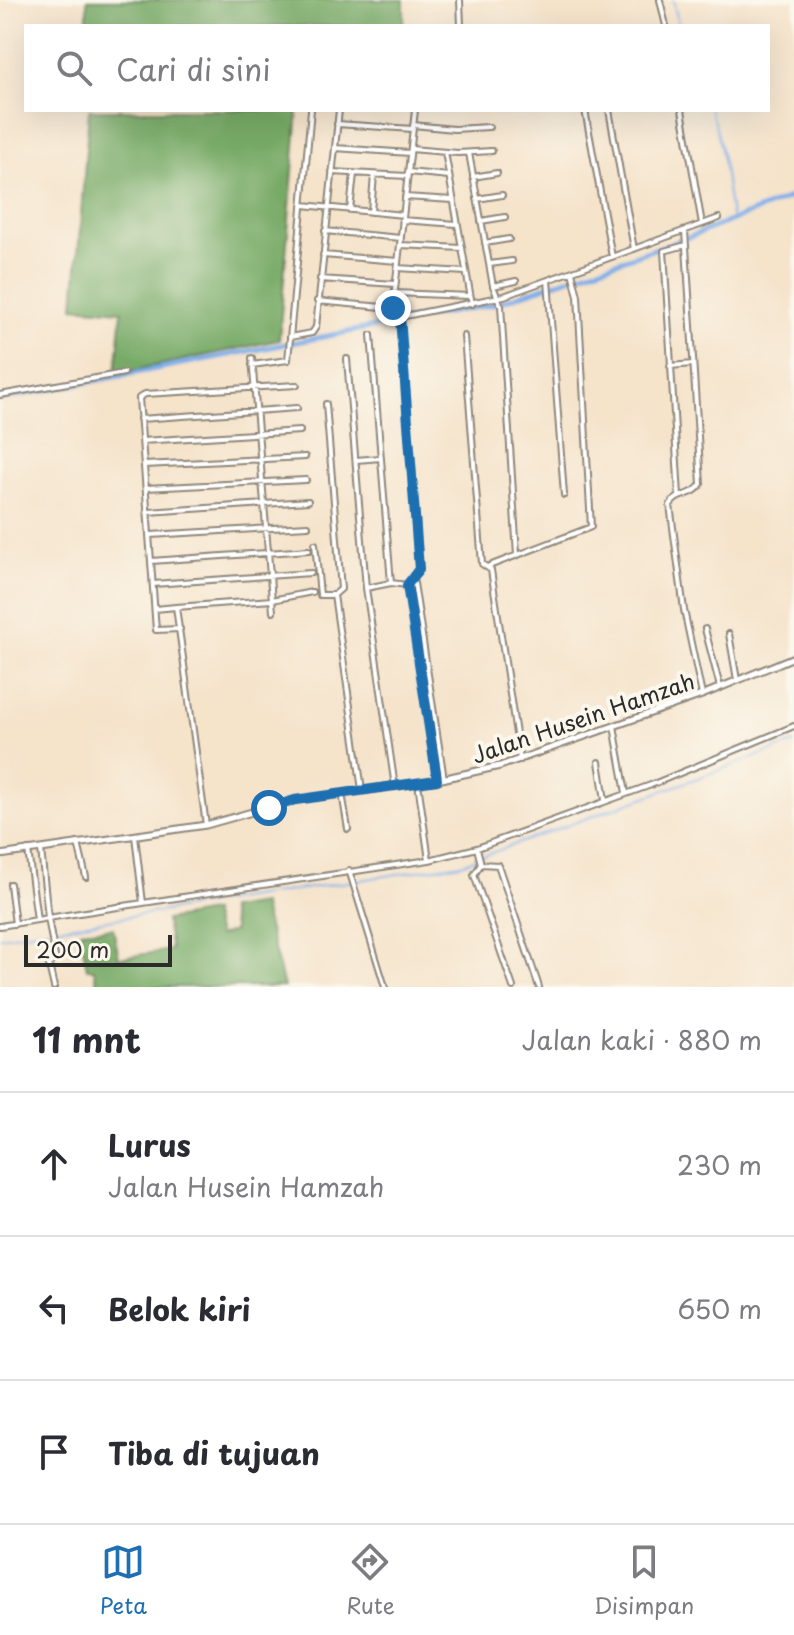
<!DOCTYPE html>
<html lang="id">
<meta charset="utf-8">
<style>
:root{--surface:#fff;--page:#f7f7f7;--text:#2b2b33;--muted:#7c7c81;--line:#e1e1e2;--accent:#1f6fb2}
body{margin:0;font-family:"Playpen Sans",sans-serif;background:var(--page);color:var(--text)}
.scale{position:absolute;left:24px;bottom:20px;width:148px;box-sizing:border-box;padding-left:8px;border:4px solid #2b2b2b;border-top:0;font-size:22px;line-height:28px;white-space:nowrap;color:#2b2b2b;-webkit-text-stroke:6px #fbf7ec;paint-order:stroke}
.stop{position:absolute;width:24px;height:24px;margin:-18px;border:6px solid #1f6fb2;border-radius:50%;background:#fff}
.stop.end{background:#1f6fb2;border-color:#fff;box-shadow:0 2px 8px #0008}
.list{margin:0;padding:0;list-style:none}
h2{display:flex;justify-content:space-between;align-items:center;height:104px;margin:0;padding:0 32px;font-size:34px}
h2 small{font-size:26px;font-weight:400;color:var(--muted)}
.list li{display:grid;grid-template-columns:52px 1fr auto;gap:24px;align-items:center;box-sizing:border-box;height:144px;padding:0 32px;border-top:2px solid var(--line)}
.list b{display:block;font-size:30px;white-space:nowrap}
.list p{margin:0;font-size:26px;white-space:nowrap;color:var(--muted)}
.list em{font-size:26px;font-style:normal;color:var(--muted)}
.icon{flex:none;width:44px;height:44px;fill:none;stroke:currentColor;stroke-width:2;stroke-linecap:round;stroke-linejoin:round}
.map{position:relative;flex:none;width:794px;height:987px;overflow:hidden}
.search{position:absolute;background:var(--surface);box-shadow:0 8px 32px #0002;left:24px;right:24px;top:24px;height:88px;display:flex;align-items:center;gap:20px;box-sizing:border-box;padding:0 28px;border-radius:0px;color:var(--muted);font-size:30px}
.sheet{height:536px;background:var(--surface)}
nav{display:flex;justify-content:space-around;align-items:center;box-sizing:border-box;height:112px;border-top:2px solid var(--line);background:var(--surface);font-size:22px;color:var(--muted)}
nav a{display:grid;justify-items:center;gap:4px}
nav .on{color:var(--accent)}
.map>svg:first-child{display:block}
.forest{fill:#7a6;stroke:#516a48;stroke-width:2}
.lines{fill:none;stroke-linecap:round;stroke-linejoin:round}
.stream{stroke:#7eaee9;stroke-width:2}
.canal{stroke:#7eaee9;stroke-width:5}
.minor-casing{stroke:#90877a;stroke-width:8}
.tertiary-casing{stroke:#90877a;stroke-width:9}
.minor{stroke:#fff;stroke-width:4}
.tertiary{stroke:#fff;stroke-width:5}
.route{stroke:#1f6fb2;stroke-width:10}
.labels{text-anchor:middle;dominant-baseline:central;stroke-width:8;stroke-linejoin:round;paint-order:stroke}
.street-label{font-size:22px;fill:#2b2b2b;stroke:#fbf7ec}
</style>
<div class="map">
<svg width="794" height="987" viewBox="0 0 794 987">
<rect width="100%" height="100%" fill="#fbf7ec"/>
<filter id="ink" filterUnits="userSpaceOnUse"><feTurbulence type="fractalNoise" baseFrequency=".0125" numOctaves="2"/><feDisplacementMap in="SourceGraphic" scale="16" xChannelSelector="R" yChannelSelector="G"/><feConvolveMatrix kernelMatrix="1 2 1 2 8 2 1 2 1" color-interpolation-filters="sRGB"/></filter>
<filter id="wash" filterUnits="userSpaceOnUse"><feTurbulence type="fractalNoise" baseFrequency=".006" numOctaves="4" result="noise"/><feDisplacementMap in="SourceGraphic" scale="32" xChannelSelector="R" yChannelSelector="G"/><feGaussianBlur stdDeviation="1.8" result="paint"/><feColorMatrix in="noise" values="0 0 0 0 0 0 0 0 0 0 0 0 0 0 0 0 0 1.4 0 .05"/><feComposite in="paint" operator="in"/></filter>
<g filter="url(#wash)">
<rect width="100%" height="100%" fill="#f5e3ca"/>
<path class="forest" d="M87,0H404V26H87Z
M89,110H298L279,340L116,374L122,311L74,307Z
M262,904L284,987H98L94,969H87L80,931L113,928L119,958L171,950L166,920L212,912L218,936L234,931L229,909Z"/>
<g class="lines">
<path class="stream" d="M673,0L679,26
M710,110C724,146 725,182 732,221
M0,937L461,864L794,743"/>
<path class="canal" d="M0,399L494,304L692,236L794,196"/>
</g>
</g>
<g filter="url(#ink)">
<g class="lines">
<defs>
<path id="minor" d="M460,0L461,26
M660,0L666,26
M585,110L612,257
M609,110L634,249
M682,110L702,224
M337,124L413,129
M413,125L454,129L489,127
M335,148L410,153
M411,149L458,153L492,151
M445,152L472,304
M469,153L493,286L501,306L517,555
M332,172L407,176
M408,172L449,176
M473,177L497,173
M405,197L453,200
M477,199L502,195
M303,205L403,215
M350,210L354,174
M371,212L374,175
M402,220L457,224
M481,221L505,217
M325,231L401,238
M685,231L701,484C694,497 678,492 670,505L684,610L702,695
M485,243L509,239
M400,245L462,248
M323,255L398,261
M490,264L512,261
M397,268L466,272
M320,279L395,284
M548,280L564,495
M493,286L516,281
M394,293L470,296
M317,301L393,308L400,317L419,569L407,585
M393,308L415,110
M400,317L504,296L719,218
M371,335L391,583
M464,336L482,564L491,570L520,760
M290,337L312,333L316,327L339,110
M347,359L366,588L391,583L407,585L409,590L437,780
M252,365L288,360L311,110
M670,366L693,364
M0,395L124,373
M326,404L341,589L334,595L362,790
M140,419L297,408
M142,441L300,431
M356,460L381,458
M144,465L305,457
M146,488L306,480
M679,496L664,251L686,245
M148,512L308,501
M150,535L308,526
M315,544L320,595H334
M151,561L309,550
M489,566L591,527L578,296L572,272
M414,583L444,779
M153,584L311,573
M366,588L395,787
M176,607L272,600L252,358
M155,609L176,607L206,825
M273,612L272,600L312,592
M180,629L156,630L139,398L145,394L297,385
M705,629L720,687
M729,634L737,680
M614,726L626,793
M599,762L605,800
M418,783L429,860
M342,793L348,829
M78,843L86,877
M477,848L481,864
M41,849L48,918L143,903L135,836
M349,870L385,987
M10,884L15,924
M143,903L429,860L477,848L651,785L794,726
M37,920L48,918L55,957L49,965L54,987
M0,926L37,920L28,850
M513,987L474,875L481,864L498,865L539,987"/>
<path id="tertiary" d="M0,855L206,825L295,800L437,780L500,766L702,695L794,657"/>
</defs>
<use href="#minor" class="minor-casing"/>
<use href="#tertiary" class="tertiary-casing"/>
<use href="#minor" class="minor"/>
<use href="#tertiary" class="tertiary"/>
</g>
</g>
<g class="lines" filter="url(#ink)">
<path class="route" d="M269,808L295,800L437,780L407,585L419,569L400,317L393,308"/>
</g>
<g class="labels">
<g class="street-label">
<text transform="translate(583 717) rotate(-19)">Jalan Husein Hamzah</text>
</g>
</g>
</svg>
<div class="scale">200 m</div>
<div class="stop" style="left:269px;top:808px"></div>
<div class="stop end" style="left:393px;top:308px"></div>
<div class="search"><svg class="icon" aria-label="search" viewBox="0 0 24 24"><circle cx="10" cy="10" r="6"/><path d="M15 15l6 6"/></svg>Cari di sini</div>
</div>
<section class="sheet">
<h2>11 mnt<small>Jalan kaki · 880 m</small></h2>
<ul class="list">
<li><svg class="icon" aria-label="ahead" viewBox="0 0 24 24"><path d="M12 20V5M6 11l6-6 6 6"/></svg><div><b>Lurus</b><p>Jalan Husein Hamzah</p></div><em>230 m</em></li>
<li><svg class="icon" aria-label="left" viewBox="0 0 24 24"><path d="M17 20v-9H6M10 6l-5 5 5 5"/></svg><div><b>Belok kiri</b></div><em>650 m</em></li>
<li><svg class="icon" aria-label="arrive" viewBox="0 0 24 24"><path d="M6 21V4h12l-3 4 3 4H6"/></svg><div><b>Tiba di tujuan</b></div></li>
</ul>
</section>
<nav>
<a class="on"><svg class="icon" aria-label="map" viewBox="0 0 24 24"><path d="M3 6l6-2 6 2 6-2v14l-6 2-6-2-6 2zM9 4v14M15 6v14"/></svg>Peta</a>
<a><svg class="icon" aria-label="directions" viewBox="0 0 24 24"><path d="M12 3l9 9-9 9-9-9zM9 14v-3h6M13 9l2 2-2 2"/></svg>Rute</a>
<a><svg class="icon" aria-label="saved" viewBox="0 0 24 24"><path d="M7 4h10v16l-5-4-5 4z"/></svg>Disimpan</a>
</nav>
